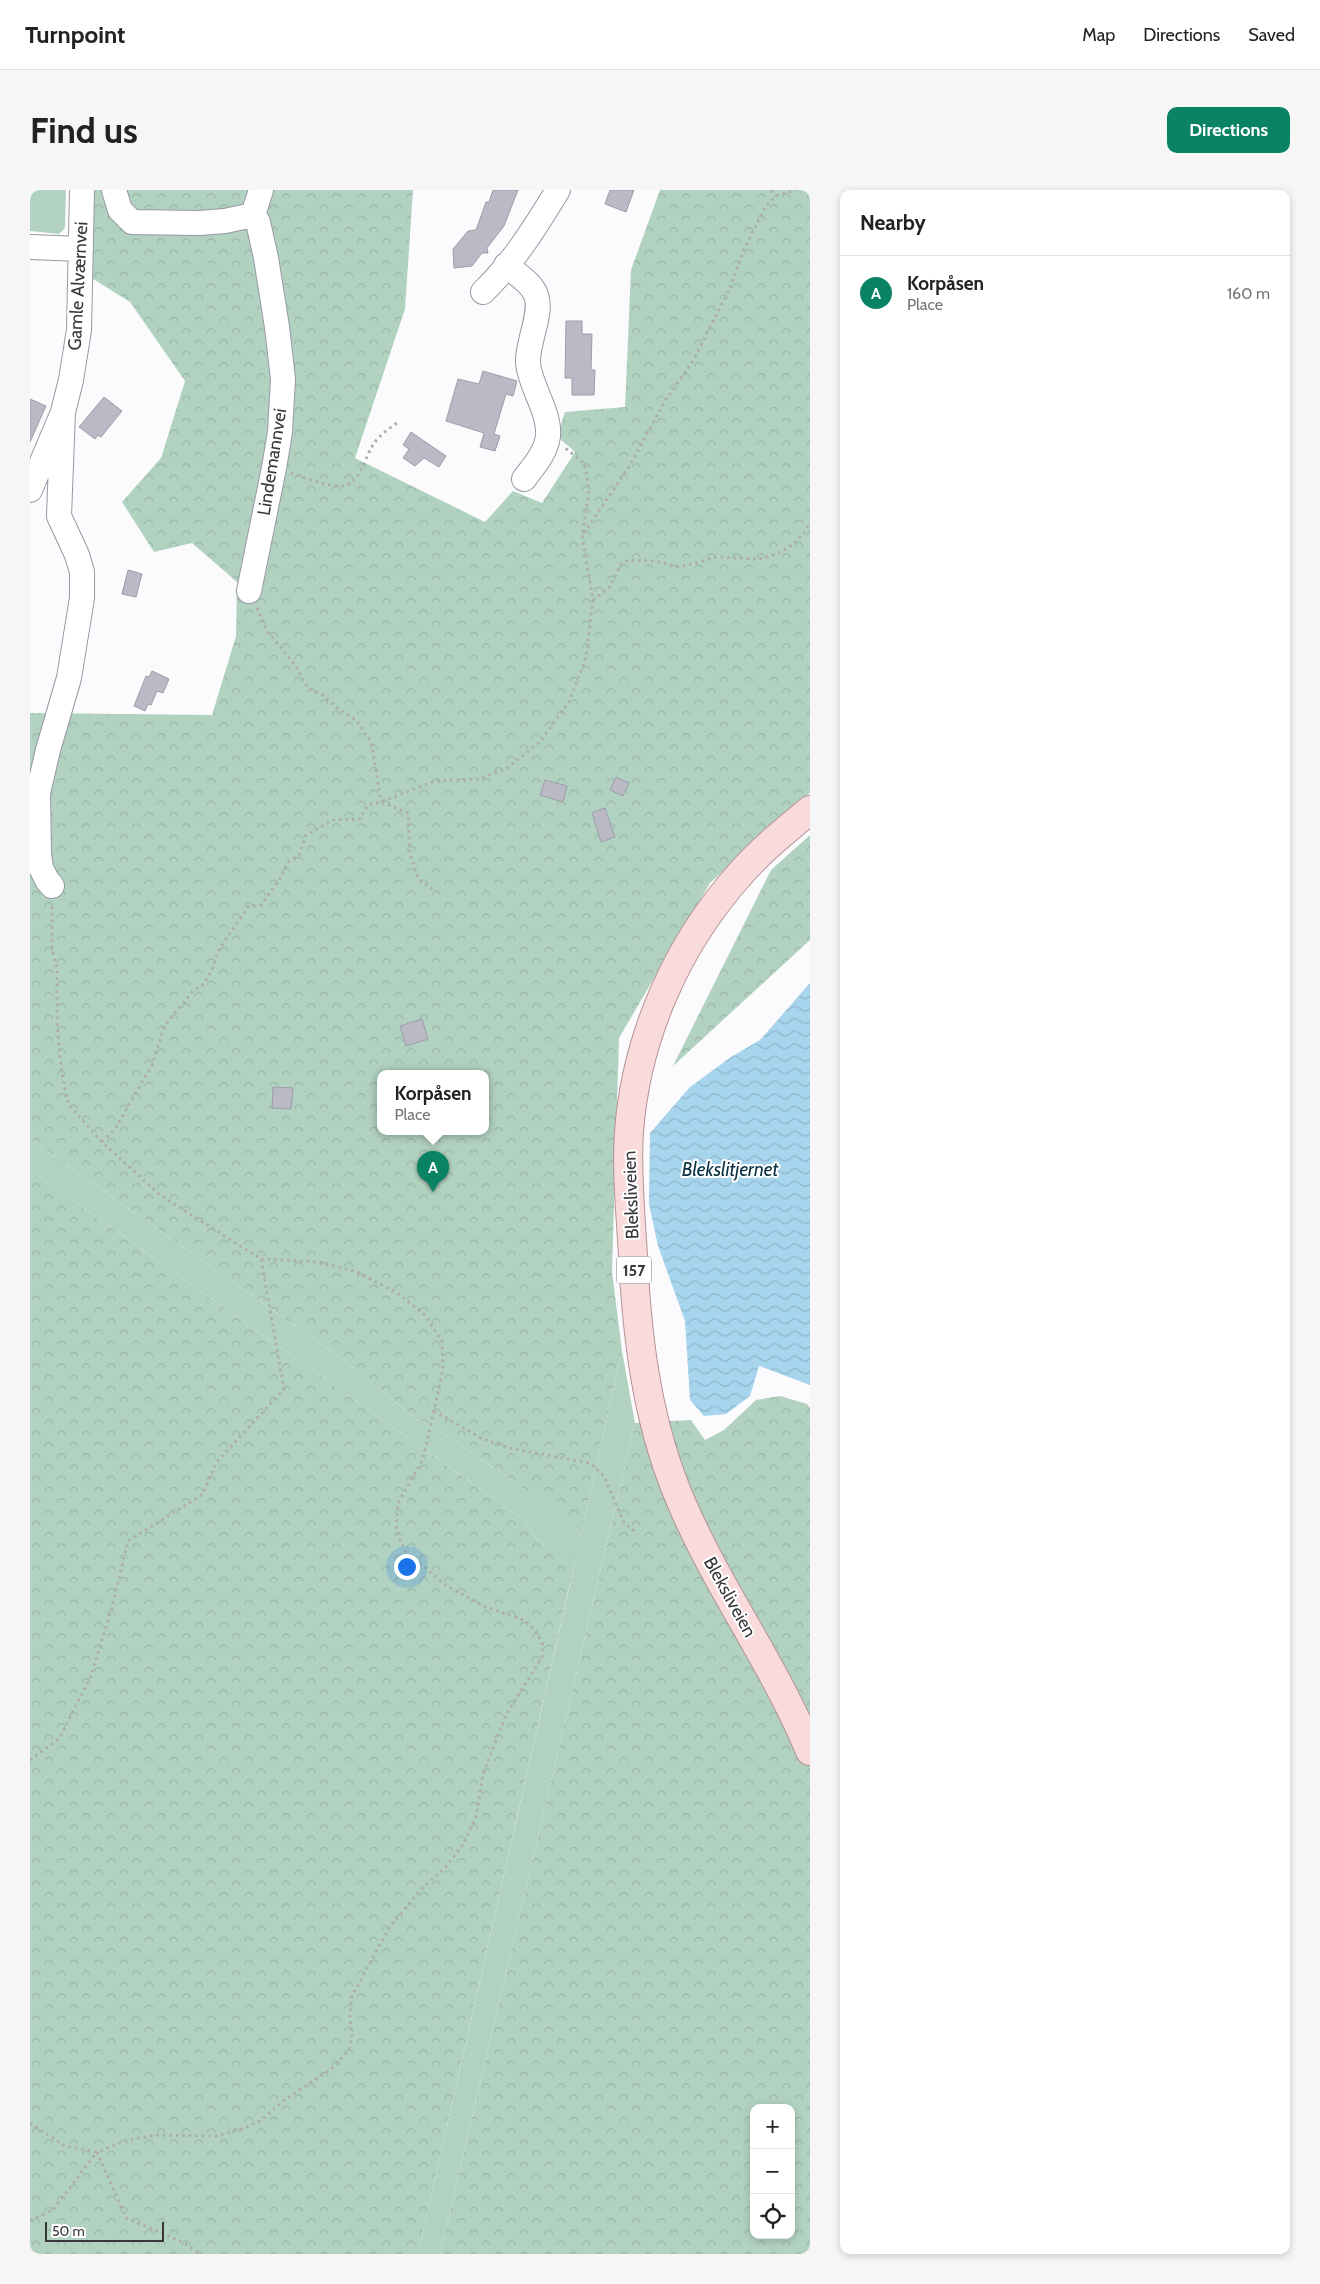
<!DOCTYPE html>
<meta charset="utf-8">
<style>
:root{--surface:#fff;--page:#f6f6f6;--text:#222;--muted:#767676;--line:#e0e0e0;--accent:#0a8364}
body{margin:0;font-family:Cabin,sans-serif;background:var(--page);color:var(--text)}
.controls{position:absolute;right:15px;bottom:15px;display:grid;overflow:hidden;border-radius:10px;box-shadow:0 2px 8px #0003}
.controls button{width:45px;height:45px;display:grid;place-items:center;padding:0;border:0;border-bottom:1px solid var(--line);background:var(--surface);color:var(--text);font:25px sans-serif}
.scale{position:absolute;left:15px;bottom:12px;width:119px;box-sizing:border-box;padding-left:5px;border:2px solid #37373c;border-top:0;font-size:14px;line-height:18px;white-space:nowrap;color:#37373c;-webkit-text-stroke:4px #fff;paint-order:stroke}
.you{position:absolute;left:376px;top:1376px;width:18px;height:18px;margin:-12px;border:4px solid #fff;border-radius:50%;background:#1a73e8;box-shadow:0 0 0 8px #1a73e833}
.badge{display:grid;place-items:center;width:32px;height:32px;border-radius:50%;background:var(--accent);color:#fff;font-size:16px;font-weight:700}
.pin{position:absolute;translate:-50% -41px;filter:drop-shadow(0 1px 2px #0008)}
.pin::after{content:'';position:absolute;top:26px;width:18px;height:15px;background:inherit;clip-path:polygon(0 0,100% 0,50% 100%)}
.popup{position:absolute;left:347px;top:880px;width:112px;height:65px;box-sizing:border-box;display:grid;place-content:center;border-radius:10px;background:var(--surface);filter:drop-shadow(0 1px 4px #0005);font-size:16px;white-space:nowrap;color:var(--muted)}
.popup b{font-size:19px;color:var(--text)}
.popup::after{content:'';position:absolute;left:50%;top:100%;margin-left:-10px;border:10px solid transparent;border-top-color:var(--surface)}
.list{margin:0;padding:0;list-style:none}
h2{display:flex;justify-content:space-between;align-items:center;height:65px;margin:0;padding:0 20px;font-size:21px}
h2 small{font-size:16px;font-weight:400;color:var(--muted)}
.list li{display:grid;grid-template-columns:32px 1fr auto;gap:15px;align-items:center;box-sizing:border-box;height:75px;padding:0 20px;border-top:1px solid var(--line)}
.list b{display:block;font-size:19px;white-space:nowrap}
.list p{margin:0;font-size:16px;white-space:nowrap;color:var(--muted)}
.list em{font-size:16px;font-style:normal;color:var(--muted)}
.icon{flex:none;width:28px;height:28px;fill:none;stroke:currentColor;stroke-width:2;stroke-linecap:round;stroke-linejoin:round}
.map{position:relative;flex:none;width:780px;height:2064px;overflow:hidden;border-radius:10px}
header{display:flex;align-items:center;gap:30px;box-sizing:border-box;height:70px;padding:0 25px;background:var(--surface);border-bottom:1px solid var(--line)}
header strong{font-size:24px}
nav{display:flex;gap:28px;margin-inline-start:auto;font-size:18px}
.intro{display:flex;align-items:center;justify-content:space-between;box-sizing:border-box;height:120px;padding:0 30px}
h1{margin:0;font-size:35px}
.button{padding:12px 22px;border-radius:10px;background:var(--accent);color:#fff;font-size:18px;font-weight:700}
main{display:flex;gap:30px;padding:0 30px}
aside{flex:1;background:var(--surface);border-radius:10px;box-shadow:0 2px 8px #0003}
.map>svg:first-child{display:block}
.green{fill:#b2d2c1}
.forest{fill:url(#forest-crowns);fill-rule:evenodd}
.water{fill:url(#water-waves)}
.building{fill:#b9bac6;stroke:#9c9da8}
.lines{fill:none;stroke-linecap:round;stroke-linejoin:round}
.minor-casing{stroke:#9898a4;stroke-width:26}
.major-casing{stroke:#b49295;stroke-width:30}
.path{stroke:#adadb0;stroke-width:3;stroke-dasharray:2.5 4;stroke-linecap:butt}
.minor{stroke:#fff;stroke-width:24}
.major{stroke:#fadbdc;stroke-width:28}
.labels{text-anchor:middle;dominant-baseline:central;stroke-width:4;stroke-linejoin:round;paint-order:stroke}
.shield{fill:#fff;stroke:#737376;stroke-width:1}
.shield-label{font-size:16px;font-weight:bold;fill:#37373c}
.street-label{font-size:18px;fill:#37373c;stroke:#fff}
.water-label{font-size:19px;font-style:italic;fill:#083142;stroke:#fff}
</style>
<header>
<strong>Turnpoint</strong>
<nav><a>Map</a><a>Directions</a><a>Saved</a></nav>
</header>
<div class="intro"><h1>Find us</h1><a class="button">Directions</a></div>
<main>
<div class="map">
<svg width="780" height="2064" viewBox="0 0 780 2064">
<defs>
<pattern id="forest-crowns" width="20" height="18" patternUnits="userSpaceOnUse" patternTransform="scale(1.25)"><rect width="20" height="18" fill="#b2d2c1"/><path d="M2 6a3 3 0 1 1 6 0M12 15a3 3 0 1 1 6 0" fill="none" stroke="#9ab5a7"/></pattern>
<pattern id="water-waves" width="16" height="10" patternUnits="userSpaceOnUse" patternTransform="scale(1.25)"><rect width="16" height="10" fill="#a7d5ee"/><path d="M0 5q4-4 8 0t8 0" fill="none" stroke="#90b7cd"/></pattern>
</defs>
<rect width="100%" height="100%" fill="#fbfbfd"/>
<path class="green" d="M0,0H36L35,38L29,44L0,41Z
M0,949L319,1174L387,1230L401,1235L528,1322L551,1345L592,1161L605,1233L410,2064H388L545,1372L507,1350L495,1331L0,980Z"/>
<path class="forest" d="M62,0H383L375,119L325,268L455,332L483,301L512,313L545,262L527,246L535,222L595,217L601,80L630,0H780V603L680,693L589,848L582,1082L592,1161L551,1345L528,1322L401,1235L387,1230L319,1174L0,949V523L182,525L206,446L207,392L162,353L124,362L92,312L131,268L155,191L100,112L60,87ZM350,883H456V941H350Z
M780,645V750L643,876L741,680Z
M0,980L495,1331L507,1350L545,1371L388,2064H0Z
M750,1206L777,1214L780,1218V2064H410L605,1233L661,1230L675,1250L694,1240L726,1210ZM724,1918H761V2045H724Z"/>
<path class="water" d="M780,793V1195L729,1176L720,1206L696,1224L674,1226L660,1210L655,1131L628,1056L619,1014L620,943L660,897L701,867L730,850Z"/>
<path class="building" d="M463,0H488L474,36L457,58L458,63H452L442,76L424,78L423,59L438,41L446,40L456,12H459Z
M580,0H604L596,22L575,14Z
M536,131H552V144H562L561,180H565L564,205H542V188H535Z
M453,181L487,191L483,206L476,204L464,244L470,246L465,261L450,257L454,243L416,231L428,189L449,194Z
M74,207L92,221L71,247L68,245L65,249L49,237Z
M0,209L16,216L0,252Z
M381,242L416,266L409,277L394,268L385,276L373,268L379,259L373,255Z
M98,380L112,384L106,407L92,404Z
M122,481L139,489L133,503L127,501L121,515L118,514L115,521L104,516L116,486L119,487Z
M586,587L599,593L593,606L580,600Z
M515,590L537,596L533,612L510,605Z
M575,618L585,647L571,652L562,623Z
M392,829L398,849L376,856L370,836Z
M243,897L263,898L261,919L242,918Z"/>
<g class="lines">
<defs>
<path id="minor" d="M84,0L90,20L102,32L169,33L195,31L223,25L231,0
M0,57L51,59
M476,75C486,84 501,92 506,105C513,123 497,152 498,173C500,197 520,221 518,246C516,263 503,277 494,289
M453,102C483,73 506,36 528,0
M0,300L33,222L41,190L49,140L52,0
M219,401L244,278L250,242L253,189L247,137L236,68L228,32L223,25
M22,696L17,690L11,678L9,664L8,603L18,560L39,488L52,408V382L47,365L29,326L33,222"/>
<path id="major" d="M780,620C756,640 731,660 711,683C647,754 606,847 599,942C596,983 601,1026 603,1067C607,1145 616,1223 645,1297C681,1389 742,1469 780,1561"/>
</defs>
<use href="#minor" class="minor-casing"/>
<use href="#major" class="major-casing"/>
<path class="path" d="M741,0L746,6
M261,283C276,288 294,296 310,296C331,297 335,264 345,252C351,244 360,238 368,232
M554,343L600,275L635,211L663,171L700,98L714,59L736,16L746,6L766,0
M563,410L579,398L591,374L598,370L625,371L650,377L687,367L729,369L747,364L762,355L774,343L780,332
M227,418L237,441L265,475L278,498L293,505L308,519L326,530L341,551L351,612
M352,612L378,623L380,664L389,690L406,701
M72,952L85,939L122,875L134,837L162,802L174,794L182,780L188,761L218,717L231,715L250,689L258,672L269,665L276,645L303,630L330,629L338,615L351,612L405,591L448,589L476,579L510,552L540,510L556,467L563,410L552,345L559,302L555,274L534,257
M404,1221L451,1248L478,1258L560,1273L574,1286L594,1333L608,1344
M0,1570L29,1549L61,1486L82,1417L98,1351L173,1304L186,1273L254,1199L231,1069L130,1005L72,952L38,914L31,877L27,832V778L22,759V714
M0,1933L35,1956L67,1962L95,1951L125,1945L186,1946L215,1938L230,1931L253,1911L304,1877L319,1859L322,1847L320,1827L321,1808L359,1738L392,1698L415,1678L433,1655L446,1627L453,1584L476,1525L512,1467L513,1455L507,1443L496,1431L453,1416L417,1396L375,1361L366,1339L368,1313L393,1269L413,1180L412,1151L395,1125L367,1103L327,1082L289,1072L231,1069
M67,1962L96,2028L154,2053L171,2064
M0,2030L23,2020L66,1963"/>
<use href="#minor" class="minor"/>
<use href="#major" class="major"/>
</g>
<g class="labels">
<rect class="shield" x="586.5" y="1066.5" width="35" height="27" rx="4"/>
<g class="shield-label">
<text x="604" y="1080">157</text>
</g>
<g class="street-label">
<text transform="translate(48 96) rotate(-87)">Gamle Alværnvei</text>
<text transform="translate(242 272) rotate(-81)">Lindemannvei</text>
<text transform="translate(601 1005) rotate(-92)">Bleksliveien</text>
<text transform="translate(700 1407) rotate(61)">Bleksliveien</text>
</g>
<g class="water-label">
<text x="700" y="979">Blekslitjernet</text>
</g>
</g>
</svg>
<div class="controls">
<button>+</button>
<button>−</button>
<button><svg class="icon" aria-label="locate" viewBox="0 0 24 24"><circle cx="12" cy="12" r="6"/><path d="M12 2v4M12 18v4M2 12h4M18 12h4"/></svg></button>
</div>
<div class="scale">50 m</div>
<div class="you"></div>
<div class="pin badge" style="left:403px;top:1002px">A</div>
<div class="popup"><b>Korpåsen</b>Place</div>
</div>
<aside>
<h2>Nearby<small></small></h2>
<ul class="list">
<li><span class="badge">A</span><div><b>Korpåsen</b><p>Place</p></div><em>160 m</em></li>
</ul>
</aside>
</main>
